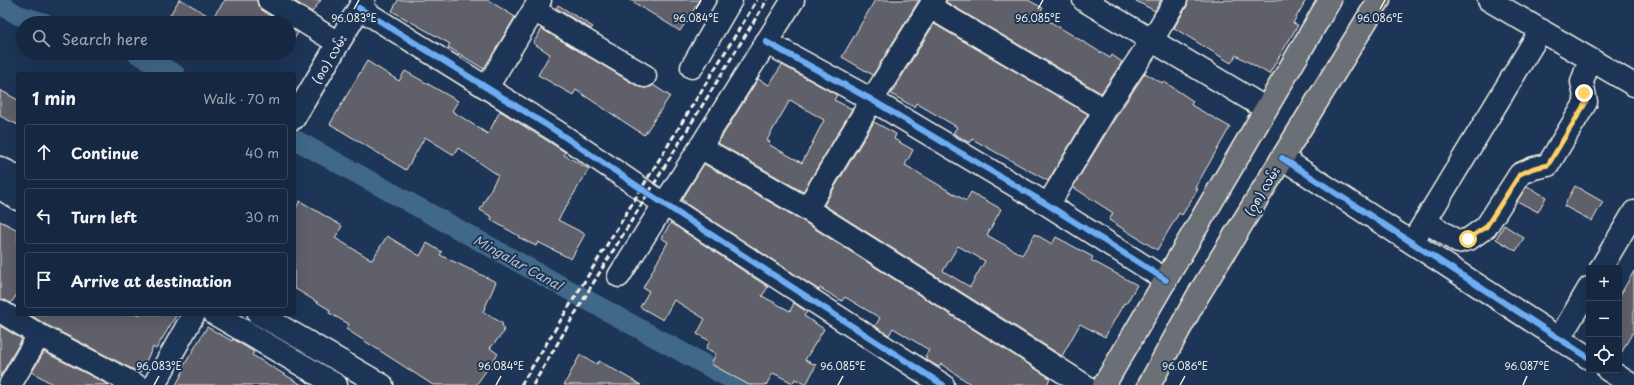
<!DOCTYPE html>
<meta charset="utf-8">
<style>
:root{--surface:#162841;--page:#1f3048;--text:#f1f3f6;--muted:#9ea6b1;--line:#35445a}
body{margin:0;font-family:"Playpen Sans","Noto Sans Myanmar",sans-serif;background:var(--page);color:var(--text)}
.controls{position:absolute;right:12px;bottom:12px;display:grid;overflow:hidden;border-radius:4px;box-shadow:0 4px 16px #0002}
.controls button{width:36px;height:36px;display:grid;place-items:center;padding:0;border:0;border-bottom:1px solid var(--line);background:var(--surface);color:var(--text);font:20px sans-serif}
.stop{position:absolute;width:12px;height:12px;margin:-9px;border:3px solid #ffd166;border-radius:50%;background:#fff}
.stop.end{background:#ffd166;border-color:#fff;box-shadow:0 1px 4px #0008}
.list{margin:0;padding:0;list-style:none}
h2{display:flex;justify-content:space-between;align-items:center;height:52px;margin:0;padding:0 16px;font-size:17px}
h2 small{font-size:13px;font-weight:400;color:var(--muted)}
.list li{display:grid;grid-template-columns:26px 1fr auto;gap:12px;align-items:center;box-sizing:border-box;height:56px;margin:0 8px 8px;padding:0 8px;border:1px solid var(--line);border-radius:4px}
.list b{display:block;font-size:15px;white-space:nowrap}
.list em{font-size:13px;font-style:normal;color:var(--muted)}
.icon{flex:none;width:22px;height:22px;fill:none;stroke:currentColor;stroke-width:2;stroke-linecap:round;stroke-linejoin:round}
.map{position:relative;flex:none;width:1634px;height:385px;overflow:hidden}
.search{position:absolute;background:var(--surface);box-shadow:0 4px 16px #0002;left:16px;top:16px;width:280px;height:44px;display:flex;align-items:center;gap:10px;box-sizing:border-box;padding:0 14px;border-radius:22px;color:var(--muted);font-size:15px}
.panel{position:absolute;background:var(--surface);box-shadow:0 4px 16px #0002;left:16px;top:72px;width:280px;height:244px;border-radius:4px}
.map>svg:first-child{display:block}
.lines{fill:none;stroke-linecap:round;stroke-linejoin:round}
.canal{stroke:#416889;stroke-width:20}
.building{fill:#5f6169;stroke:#f4f1e8;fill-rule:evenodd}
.minor-casing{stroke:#f4f1e8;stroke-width:25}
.major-casing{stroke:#f4f1e8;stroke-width:25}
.minor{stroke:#1d3557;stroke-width:22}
.major{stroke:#6b6f75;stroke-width:22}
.rail{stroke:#f4f1e8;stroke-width:3;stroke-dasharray:6 3;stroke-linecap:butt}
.cycleway-casing{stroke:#1d3557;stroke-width:8}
.cycleway{stroke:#6dadf4;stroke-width:6}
.route{stroke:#ffd166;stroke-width:5}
.ticks{fill:none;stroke:#f4f1e8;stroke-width:1.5}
.labels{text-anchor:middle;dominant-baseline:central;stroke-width:4;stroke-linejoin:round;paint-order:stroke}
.street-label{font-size:12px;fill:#f4f1e8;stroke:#1d3557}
.water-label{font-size:13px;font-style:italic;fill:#b5c1c7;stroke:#1d3557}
.ticks-label{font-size:10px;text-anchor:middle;fill:#f4f1e8;stroke:#1d3557;stroke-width:4;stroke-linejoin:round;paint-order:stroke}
</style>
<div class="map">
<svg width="1634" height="385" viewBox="0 0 1634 385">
<rect width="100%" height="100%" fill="#1d3557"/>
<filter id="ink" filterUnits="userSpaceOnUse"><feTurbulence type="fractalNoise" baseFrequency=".025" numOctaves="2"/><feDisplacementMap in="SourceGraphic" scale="8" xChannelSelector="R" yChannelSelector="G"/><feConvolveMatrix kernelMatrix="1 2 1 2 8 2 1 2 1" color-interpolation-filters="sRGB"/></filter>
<g filter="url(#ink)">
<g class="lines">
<path class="canal" d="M0,4L18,15L45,23
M136,53L175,74
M294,139L742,385"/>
</g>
<path class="building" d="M179,0H182L212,18L225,0H257L258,6L262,10L282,23H165Z
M293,0H321L312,12Z
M398,0H488L515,17L484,69L448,47L450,44L392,11Z
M630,0H700L680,31Z
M875,0H919L873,75L842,57Z
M946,0H1028L1043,8L1039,15L1110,58L1112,55L1122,62L1101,93L946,2Z
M1134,0H1161L1155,11Z
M1188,0H1306L1293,23L1298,25L1269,74L1236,55L1231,63L1174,28L1187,6Z
M558,5L593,27L591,29L556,8Z
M934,24L1088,114L1048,181L972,139L970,143L953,133L957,127L916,103L914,107L891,94Z
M289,27L298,33L289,46Z
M542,29L639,87L645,88L653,85L670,96L644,135L576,90L573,95L538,75L550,54L533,43Z
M367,61L399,81L405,71L458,101L452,111L488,134L500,111L565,152L564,155L589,169L558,220L585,234L571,259L538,242L536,246L518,237L519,236L491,220L492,217L480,210L498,175L458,148L454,155L425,137L406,170L330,124Z
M782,65L837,95L834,100L852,109L803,192L718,143L758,79L769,85ZM790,100L824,120L802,163L768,144L770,142L767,140Z
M1145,73L1162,83L1163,81L1193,101L1191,105L1230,127L1195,188L1198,189L1182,215L1179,213L1157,250L1109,220L1113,213L1073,187L1116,117Z
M0,90L18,100V125L0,116Z
M874,122L896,134L894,139L913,150L905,165L966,201L971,192L1001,209L987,235L1022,255L1035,234L1052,244L1056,237L1093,257L1091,260L1137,285L1126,304L1124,303L1105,337L1080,324L1062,356L824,205ZM958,246L985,261L970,287L943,271Z
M704,164L801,220L1050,378L1047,385H972L941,364L939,367L925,359L927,357L925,356L929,350L893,328L889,335L875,326L880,318L845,297L842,301L820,288L819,290L685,203L686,202L682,200Z
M1527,186L1546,197L1538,212L1517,201Z
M1575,186L1603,202L1592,221L1564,206Z
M300,201L342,226L335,238L372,260L387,236L420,256L427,243L442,252L440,255L496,282L483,312L502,323L504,332L490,348L498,354L476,385H433L346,329L349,324L329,313L330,310L294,288V211Z
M0,221L18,230V293L11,303L0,299Z
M671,223L768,287L762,296L790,311L794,303L807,312L804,316L824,329L805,360L816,365L806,385L795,379L793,383L773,373L766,385H749L711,364L716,354L706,348L710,341L697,334L705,319L674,300L663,320L640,307L649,291L643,288L668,242L661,238Z
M1504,225L1524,238L1516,251L1496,239Z
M1634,271V330L1619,357V297Z
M29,314H177L156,349L153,347L140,373L45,324Z
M0,326L22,339L0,377Z
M207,327L232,341L233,339L254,352L252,355L302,385H176L184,370L182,369Z
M44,352L109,385H54L32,372Z
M580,355L597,364L599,361L641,385H564Z"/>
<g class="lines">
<defs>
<path id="minor" d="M269,0L338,43
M1084,0L1265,108
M1489,0L1634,85
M930,7L1105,110
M359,8L556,131L664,204L943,385
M534,10L645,76
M766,42L872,100L1048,205L1166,280
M692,67L731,0
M487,87L540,0
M294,118L364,0
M700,147L807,209L1084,385
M1282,158L1589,358
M0,168L18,177
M0,188L18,199
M1048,205L1105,110L1152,40L1176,0
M807,209L872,100L934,0
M1425,221L1458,242L1469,239L1486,227L1520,174L1534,168L1548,165L1586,102L1582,82L1590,59
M1418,233L1541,30
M1601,268L1634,212
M619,276L793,0
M0,311L39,335L136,385
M215,314L336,385
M259,314L382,385
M1559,339L1589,288
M1608,370L1632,385
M10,385L39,335
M154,385L194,314"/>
<path id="major" d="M1104,385L1330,0
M1149,385L1197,297L1379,0"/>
</defs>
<use href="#minor" class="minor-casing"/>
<use href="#major" class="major-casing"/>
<use href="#minor" class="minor"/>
<use href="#major" class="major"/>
<path class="rail" d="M521,385L757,0
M533,385L592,285L767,0"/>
<defs>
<path id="cycleway" d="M359,8L556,131L664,204L943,385
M766,42L872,100L1048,205L1166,280
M1282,158L1589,358"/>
</defs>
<use href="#cycleway" class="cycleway-casing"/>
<use href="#cycleway" class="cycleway"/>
</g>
</g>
<g class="lines" filter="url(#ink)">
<path class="route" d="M1468,239L1486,227L1520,174L1534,168L1548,165L1586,102L1584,93"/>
</g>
<path class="ticks" d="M354,9L359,0M696,9L701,0M1038,9L1043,0M1380,9L1385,0M154,385L159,376M496,385L501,376M838,385L843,376M1180,385L1185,376M1523,385L1527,376"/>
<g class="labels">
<g class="street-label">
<text transform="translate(329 59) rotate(-59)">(၈၀) လမ်း</text>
<text transform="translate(1262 191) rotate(-59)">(၇၈) လမ်း</text>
</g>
<g class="water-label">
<text transform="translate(518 262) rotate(29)">Mingalar Canal</text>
</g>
</g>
<g class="ticks-label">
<text x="354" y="22">96.083°E</text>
<text x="696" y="22">96.084°E</text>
<text x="1038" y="22">96.085°E</text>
<text x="1380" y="22">96.086°E</text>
<text x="159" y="370">96.083°E</text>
<text x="501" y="370">96.084°E</text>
<text x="843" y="370">96.085°E</text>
<text x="1185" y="370">96.086°E</text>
<text x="1527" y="370">96.087°E</text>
</g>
</svg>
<div class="controls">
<button>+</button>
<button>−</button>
<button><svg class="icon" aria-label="locate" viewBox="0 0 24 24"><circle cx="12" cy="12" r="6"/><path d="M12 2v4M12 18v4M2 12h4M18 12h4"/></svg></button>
</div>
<div class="stop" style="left:1468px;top:239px"></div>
<div class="stop end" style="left:1584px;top:93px"></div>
<div class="search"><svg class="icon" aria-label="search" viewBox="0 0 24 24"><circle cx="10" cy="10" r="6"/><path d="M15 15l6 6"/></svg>Search here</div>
<section class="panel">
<h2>1 min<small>Walk · 70 m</small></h2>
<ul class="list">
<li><svg class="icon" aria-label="ahead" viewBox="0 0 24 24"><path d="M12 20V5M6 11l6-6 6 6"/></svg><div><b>Continue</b></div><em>40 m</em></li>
<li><svg class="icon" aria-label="left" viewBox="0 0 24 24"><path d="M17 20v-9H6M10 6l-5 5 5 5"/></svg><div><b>Turn left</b></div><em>30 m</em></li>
<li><svg class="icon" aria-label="arrive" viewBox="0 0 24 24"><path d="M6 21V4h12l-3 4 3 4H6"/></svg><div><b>Arrive at destination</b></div></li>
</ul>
</section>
</div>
